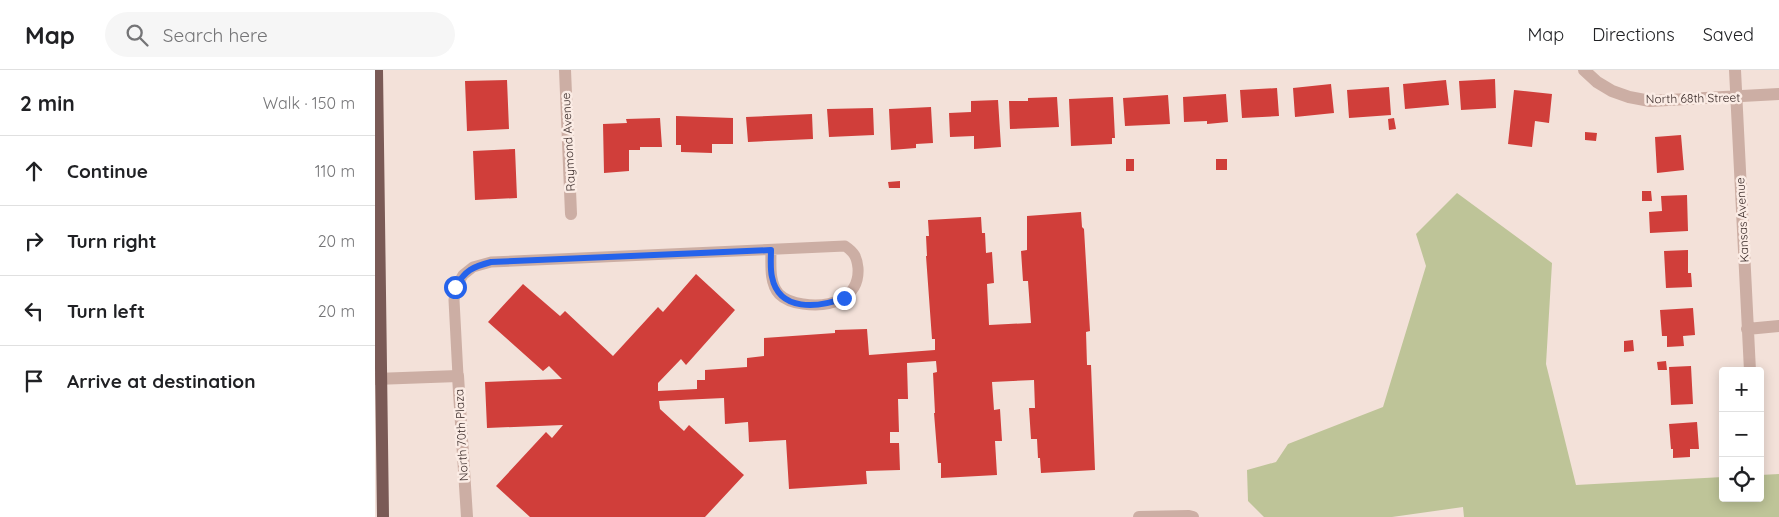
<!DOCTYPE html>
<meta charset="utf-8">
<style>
:root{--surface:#fff;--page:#f6f6f6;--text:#202124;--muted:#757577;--line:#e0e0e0}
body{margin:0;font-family:Quicksand,sans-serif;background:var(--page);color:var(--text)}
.controls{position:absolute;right:15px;bottom:15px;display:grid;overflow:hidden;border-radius:5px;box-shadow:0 2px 12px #0003}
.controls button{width:45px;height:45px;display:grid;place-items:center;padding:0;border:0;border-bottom:1px solid var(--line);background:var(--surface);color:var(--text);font:25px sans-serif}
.stop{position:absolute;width:15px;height:15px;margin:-11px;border:4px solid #2563eb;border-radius:50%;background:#fff}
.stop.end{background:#2563eb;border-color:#fff;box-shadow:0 1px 5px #0008}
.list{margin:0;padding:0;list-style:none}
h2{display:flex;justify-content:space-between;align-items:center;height:65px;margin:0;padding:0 20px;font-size:21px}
h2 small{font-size:16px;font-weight:400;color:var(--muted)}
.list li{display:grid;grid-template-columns:32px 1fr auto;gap:15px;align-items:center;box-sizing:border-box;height:70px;padding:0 20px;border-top:1px solid var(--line)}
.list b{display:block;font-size:19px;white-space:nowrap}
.list em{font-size:16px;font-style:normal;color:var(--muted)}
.icon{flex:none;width:28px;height:28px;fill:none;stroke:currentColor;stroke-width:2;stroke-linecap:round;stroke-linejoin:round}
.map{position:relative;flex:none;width:1404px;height:447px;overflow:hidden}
header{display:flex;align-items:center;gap:30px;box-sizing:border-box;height:70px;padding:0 25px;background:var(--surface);border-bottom:1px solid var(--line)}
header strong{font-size:24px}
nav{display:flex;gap:28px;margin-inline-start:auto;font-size:18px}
.search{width:350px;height:45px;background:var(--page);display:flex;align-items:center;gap:12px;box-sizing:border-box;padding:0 18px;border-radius:28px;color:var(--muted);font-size:19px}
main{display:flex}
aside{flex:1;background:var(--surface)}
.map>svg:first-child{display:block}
.green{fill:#bec498}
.building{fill:#d03e3a}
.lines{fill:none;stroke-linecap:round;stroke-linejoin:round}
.service{stroke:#ccaea4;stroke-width:11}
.minor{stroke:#ccaea4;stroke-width:12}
.primary{stroke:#7a5a56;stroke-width:12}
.route{stroke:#2563eb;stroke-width:6}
.labels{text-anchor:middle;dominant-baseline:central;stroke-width:5;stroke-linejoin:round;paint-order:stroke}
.street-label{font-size:12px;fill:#372826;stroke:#fbece5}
</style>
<header>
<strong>Map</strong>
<div class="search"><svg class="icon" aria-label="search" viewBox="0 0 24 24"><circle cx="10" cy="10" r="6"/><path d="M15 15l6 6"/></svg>Search here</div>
<nav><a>Map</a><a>Directions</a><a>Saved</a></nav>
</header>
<main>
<aside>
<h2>2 min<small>Walk · 150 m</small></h2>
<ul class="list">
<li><svg class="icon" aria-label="ahead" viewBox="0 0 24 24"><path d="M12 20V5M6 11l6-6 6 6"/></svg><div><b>Continue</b></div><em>110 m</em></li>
<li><svg class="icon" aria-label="right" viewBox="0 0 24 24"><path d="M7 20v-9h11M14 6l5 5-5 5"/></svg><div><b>Turn right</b></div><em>20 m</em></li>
<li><svg class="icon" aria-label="left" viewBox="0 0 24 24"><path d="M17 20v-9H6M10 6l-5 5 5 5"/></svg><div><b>Turn left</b></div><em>20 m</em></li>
<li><svg class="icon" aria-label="arrive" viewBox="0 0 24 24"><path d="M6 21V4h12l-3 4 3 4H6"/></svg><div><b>Arrive at destination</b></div></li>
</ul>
</aside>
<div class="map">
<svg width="1404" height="447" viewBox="0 0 1404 447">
<rect width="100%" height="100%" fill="#f3e1d9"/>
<path class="green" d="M1082,123L1177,193L1171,294L1201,415L1348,407V428H1385V405L1404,404V447H1089L1088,437L1017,447H889L873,431L872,400L901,392L913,374L1008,337L1051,196L1041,164Z"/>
<path class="building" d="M1120,9L1121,38L1086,40L1084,11Z
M132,10L134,59L92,61L90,11Z
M1071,10L1074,35L1030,39L1028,14Z
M956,14L959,43L920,47L918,18Z
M1014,17L1016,45L974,48L972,20Z
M902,18L904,46L867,48L865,20Z
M1139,20L1177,24L1174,53L1160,51L1157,77L1133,74Z
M851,24L853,52L832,54V51L809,52L808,27Z
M793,25L795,54L750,56L748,28Z
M682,27L684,57L635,59L634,31H653V28Z
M738,27L740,68H737V74L696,76L694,29Z
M623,30L626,77L599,79V66L575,67L574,43L596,42V31Z
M556,37L558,73L541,74V78L516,80L514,39Z
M498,38L499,65L454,67L452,39Z
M437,44L438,69L373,72L371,47Z
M301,46L358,48V74H337V83L306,82V75H301Z
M285,48L287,77H265V80H254V101L229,103L228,54L252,53L251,49Z
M1019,48L1021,59L1014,60L1013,49Z
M1210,62L1222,63L1221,71L1210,70Z
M1306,65L1309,100L1282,103L1280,67Z
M140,79L142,128L100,130L98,81Z
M751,89H759V101H751Z
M841,89H852V100H841Z
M525,111V118H514L513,112Z
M1267,121H1276L1277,131H1267Z
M1312,125L1313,161L1275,163L1274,142L1287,141L1286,126Z
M706,142L707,157L709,159L715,261L711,262L712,295H716L720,400L666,403L665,388H663L662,369H656L654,338H660L659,310L617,312L619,340L625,339L627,371H620L622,405L566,408V393H563L559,343H560L558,303L562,302L561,291L532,293L533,329H523L524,362H515V373H524L525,400L491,401L492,414L414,419L411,370L374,372L373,352L350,354L349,328L284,331L285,339L309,361L314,355L369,405L330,447H155L121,416L171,362L177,368L188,355L112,358L110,312L187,309L174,296L168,301L113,252L148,214L185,246L190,241L238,286L283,237L288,242L321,204L360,240L311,295L306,289L283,313V321L322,319V310H330V300L372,297V288L389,286V268L460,263V260L492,259L494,285L560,280V269H557L551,186H552L551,166H554L553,150L606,147L607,163H610L611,183L617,182L619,213L612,214L614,255L656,253L653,211H648L646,181L652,180V146Z
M1313,180V203H1316L1317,217L1291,218L1289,181Z
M1318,238L1320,265L1308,266L1309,276L1292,277V266H1287L1285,240Z
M1258,270L1259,281L1249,282V271Z
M1291,291L1292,300H1283L1282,292Z
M1316,296L1318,334L1296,335L1294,297Z
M1322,352L1324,379H1315V387L1298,388V379H1296L1294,354Z"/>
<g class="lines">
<path class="service" d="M83,306L79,230L81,217L88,205L98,197L116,192L470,176C479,182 482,187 483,198C485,229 454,238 428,234C420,233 411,231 404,224C394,213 396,194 396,180"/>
<path class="minor" d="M190,0L196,144
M1209,0L1222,12L1237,21L1254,27L1275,31L1404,24
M1360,0L1375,301
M1372,259L1404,256
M0,309L83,306L92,447
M764,447L814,446L818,447"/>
<path class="primary" d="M2,0L8,447"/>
</g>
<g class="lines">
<path class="route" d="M80,217C91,200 97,197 116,192L396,180C396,188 395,199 397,207C404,242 443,238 469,228"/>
</g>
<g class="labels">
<g class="street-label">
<text transform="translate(1318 28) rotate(-1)">North 68th Street</text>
<text transform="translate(193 72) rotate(-93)">Raymond Avenue</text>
<text transform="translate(1367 150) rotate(-93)">Kansas Avenue</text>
<text transform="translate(86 365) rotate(-93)">North 70th Plaza</text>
</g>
</g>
</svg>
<div class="controls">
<button>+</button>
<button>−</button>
<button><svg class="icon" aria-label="locate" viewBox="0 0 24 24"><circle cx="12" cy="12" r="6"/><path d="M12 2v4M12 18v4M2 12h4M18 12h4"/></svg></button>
</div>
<div class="stop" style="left:80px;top:217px"></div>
<div class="stop end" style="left:469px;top:228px"></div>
</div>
</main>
